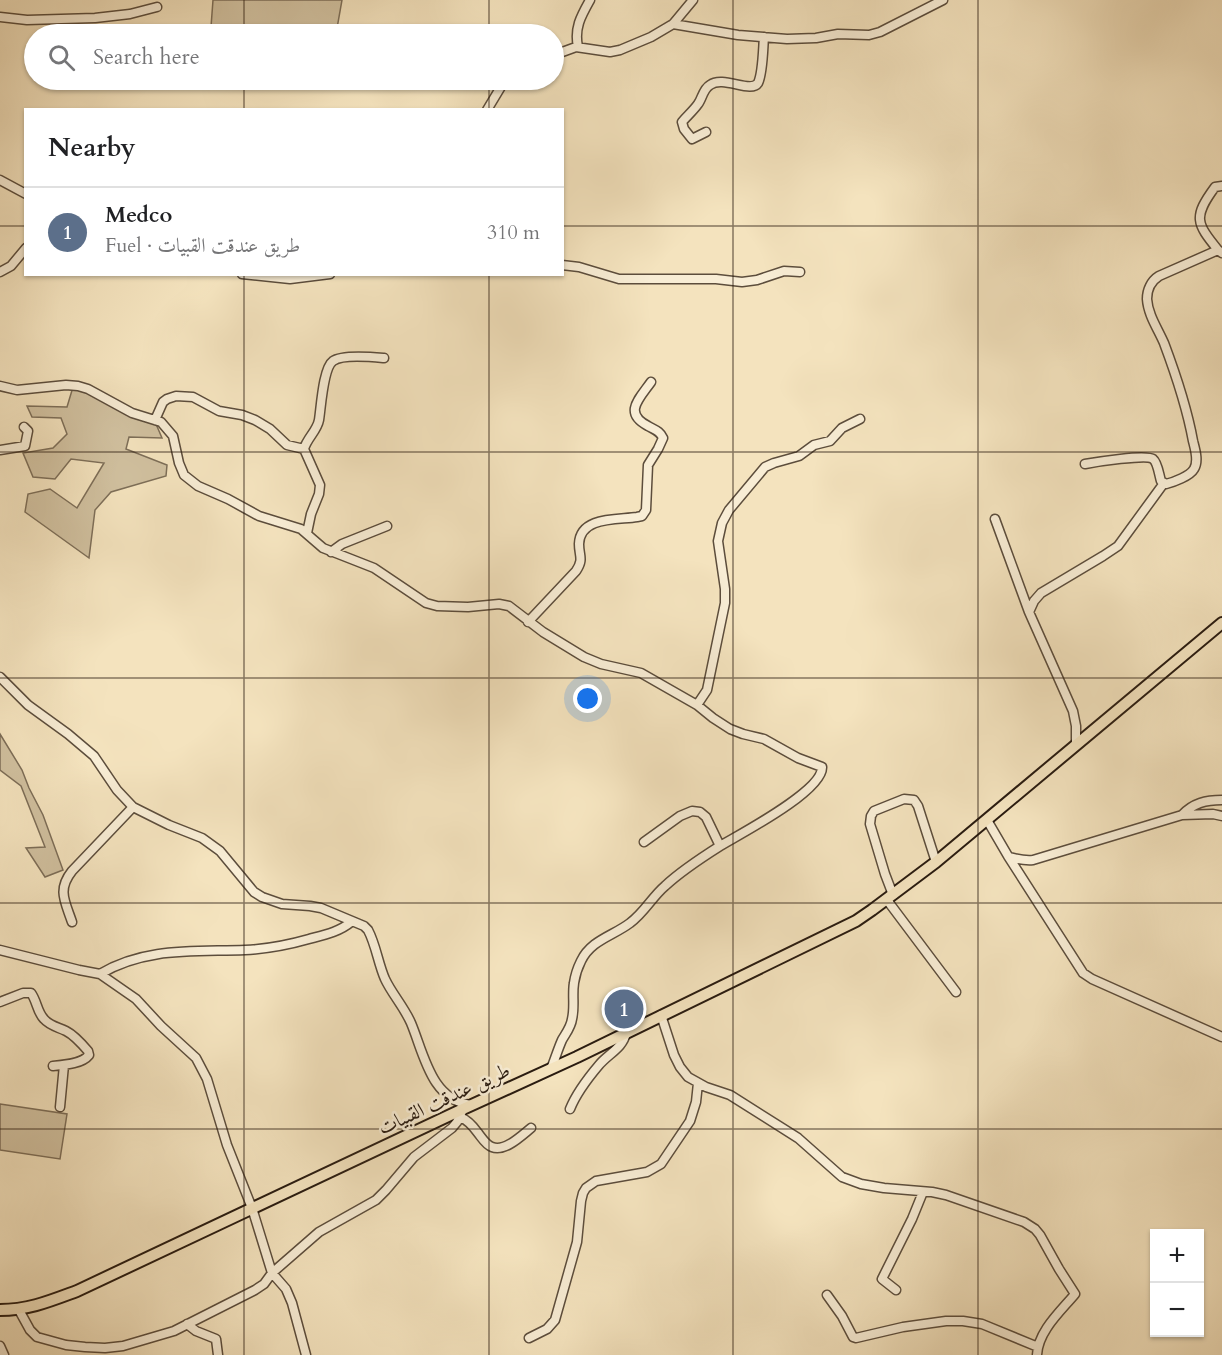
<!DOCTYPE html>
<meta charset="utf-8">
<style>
:root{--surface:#fff;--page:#f2f2f2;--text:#202124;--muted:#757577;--line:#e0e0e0;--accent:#8f2418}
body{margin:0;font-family:Cardo,Amiri,serif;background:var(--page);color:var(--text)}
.controls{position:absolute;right:18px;bottom:18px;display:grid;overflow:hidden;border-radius:0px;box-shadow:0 2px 4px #0004}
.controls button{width:54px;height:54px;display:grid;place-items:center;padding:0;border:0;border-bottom:2px solid var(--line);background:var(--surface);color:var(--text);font:30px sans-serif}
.you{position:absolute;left:588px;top:699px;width:21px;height:21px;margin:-15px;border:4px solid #fff;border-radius:50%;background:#1a73e8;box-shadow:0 0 0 9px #1a73e833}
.badge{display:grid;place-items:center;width:39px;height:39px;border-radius:50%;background:var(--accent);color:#fff;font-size:20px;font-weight:700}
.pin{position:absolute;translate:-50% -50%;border:3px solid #fff;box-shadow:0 2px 6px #0006}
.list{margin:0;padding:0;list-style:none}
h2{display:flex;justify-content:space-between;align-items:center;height:78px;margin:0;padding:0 24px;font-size:26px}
h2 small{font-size:20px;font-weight:400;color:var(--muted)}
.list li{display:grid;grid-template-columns:39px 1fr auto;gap:18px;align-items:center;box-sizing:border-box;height:90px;padding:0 24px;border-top:2px solid var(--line)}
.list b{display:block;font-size:22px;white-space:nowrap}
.list p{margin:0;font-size:20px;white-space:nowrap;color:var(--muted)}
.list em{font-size:20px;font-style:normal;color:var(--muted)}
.icon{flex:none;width:33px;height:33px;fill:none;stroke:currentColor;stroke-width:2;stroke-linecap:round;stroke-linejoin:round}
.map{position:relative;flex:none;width:1222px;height:1355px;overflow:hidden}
.search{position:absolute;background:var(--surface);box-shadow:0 2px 4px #0004;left:24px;top:24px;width:540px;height:66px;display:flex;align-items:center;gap:15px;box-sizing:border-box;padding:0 21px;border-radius:33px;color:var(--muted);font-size:22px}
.panel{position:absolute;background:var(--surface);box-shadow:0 2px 4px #0004;left:24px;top:108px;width:540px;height:168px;border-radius:0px}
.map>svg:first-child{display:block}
.green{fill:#d1c1a0;stroke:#7d6e58;stroke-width:1.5}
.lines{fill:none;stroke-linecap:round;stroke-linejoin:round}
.minor-casing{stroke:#5c4d3c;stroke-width:11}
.major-casing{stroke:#291b10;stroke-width:14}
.minor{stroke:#f8edd5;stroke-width:8}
.major{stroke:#f4e3be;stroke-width:10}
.grid{fill:none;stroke:#291b10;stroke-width:1.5;stroke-opacity:0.55}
.labels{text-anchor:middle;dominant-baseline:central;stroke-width:5;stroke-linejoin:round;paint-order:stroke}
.street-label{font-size:20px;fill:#291b10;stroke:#f8edd5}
</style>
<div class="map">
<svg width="1222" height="1355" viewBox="0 0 1222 1355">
<rect width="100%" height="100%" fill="#f4e3be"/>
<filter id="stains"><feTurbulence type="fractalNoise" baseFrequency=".00333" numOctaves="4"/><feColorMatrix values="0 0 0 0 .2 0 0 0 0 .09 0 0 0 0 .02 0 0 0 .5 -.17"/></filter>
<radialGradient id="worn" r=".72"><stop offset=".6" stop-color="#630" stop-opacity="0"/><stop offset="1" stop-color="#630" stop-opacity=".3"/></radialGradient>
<path class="green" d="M213,0H342L336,34H228L211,27Z
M73,387H79L156,424L162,438L129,437L126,449L167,465L166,476L111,492L95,510L89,558L25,512L28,494L50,489L77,508L104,463L71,459L55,479L33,477L23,453L53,448L67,434L61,418L32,417L27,406L67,407Z
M0,734L22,770L29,788L43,815L63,870L45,877L26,848L45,847L21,786L0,770Z
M0,1104L67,1114L60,1159L0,1150Z"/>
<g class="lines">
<defs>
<path id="minor" d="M0,17L27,20L95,18L130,14L157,7
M673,24L738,35L787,39L816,38L838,34L869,35L880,32L943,0
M578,47C574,28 581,16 590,0
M554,55L576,47L610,52L620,50L651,37L673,24L693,0
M487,110L505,80
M706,132L692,139L684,129L682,122C687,116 693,111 698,104C702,99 703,89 710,85C723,75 751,94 758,83C763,73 763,48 764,37
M0,180L26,194
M1218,250C1196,223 1193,217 1215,187L1222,186
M562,265L579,267L619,279H716L742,282L757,280L784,271L800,272
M0,272L11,266L26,248
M242,274L290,279L330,274
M0,386L17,390L66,385L78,386L88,389L132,413L161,422L173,436L179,463L184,475L198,486L228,499L259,516L301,529L323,548L374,568L426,603L437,606L468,607L499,604L509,606L543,632L584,657L601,664L641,673L697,705L713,718L730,729L743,734L764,739L798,758L822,767C823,791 740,834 720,846C701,858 681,871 665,886C652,897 644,913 630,923C613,936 591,940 581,961C578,967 575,976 574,983C572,995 575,1007 572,1019C571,1027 566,1033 562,1040C558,1049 555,1059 551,1069
M155,420L163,402L167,399L176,396L193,397L219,411L242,415L255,420L270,429L287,445L304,449
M0,450L25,446L28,431L24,427
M1085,464C1096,462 1146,454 1153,459C1158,463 1159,475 1161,481L1166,484C1174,482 1190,476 1194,469C1199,461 1195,449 1193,441C1187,408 1176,375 1164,343C1158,329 1148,315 1147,299C1147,290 1151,281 1159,276L1218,250L1222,253
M995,519L1029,612
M307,533L311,514L319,494L320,485L304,449C307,438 317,431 319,420C321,408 323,368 333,361C342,354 373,357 384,358
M331,552L342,544L387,526
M528,622L576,571C584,559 579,556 579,544C580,516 618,520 637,517L642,516L646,510L648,465L658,449L663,438C660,431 655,430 648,426C623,413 639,399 651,382
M0,677L28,705L68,734L94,756L117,790L133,807L169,825L202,838L220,851L254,892L262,897L282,904L310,906L321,908L364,926L368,930C376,945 378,963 385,979C392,994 404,1007 411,1023C424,1054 431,1100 471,1105
M697,705L707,690L725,603V589L718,541L722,523L729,510L765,467L774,463L799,456L814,445L830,441L842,428L860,419
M1076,745V726L1073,711L1029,612L1034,601L1041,593L1103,556L1118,546L1164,483
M1182,815L1213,814L1222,816
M987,820L1008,856L1083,973L1092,979L1222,1037
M644,842L680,816L692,811L700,812L706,817L720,846
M1009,857C1017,859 1024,861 1033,860L1182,815C1193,803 1206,800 1222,800
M893,895L885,874L870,824L871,816L874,811L904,799L914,800L918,806L936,862
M887,900L956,992
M72,922C65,901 57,890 72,871L133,807
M0,950L79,970L100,974L136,999L161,1026L196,1058L207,1079L227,1145L252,1208L272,1273L286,1289L292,1303L306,1355
M100,974C145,947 194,952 245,950C266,949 288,945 309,939C324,935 339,932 351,922
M0,1002L23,993H31C37,1001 37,1012 44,1019C50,1026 58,1027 66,1031C74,1035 82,1044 88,1051L89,1055C82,1064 64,1065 53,1066
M661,1015L674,1055L680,1067L688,1077L706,1087L730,1095L798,1138L842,1177L861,1184L884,1188L932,1192L946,1195L1024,1222L1035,1229L1040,1235L1059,1269L1075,1294C1061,1311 1038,1331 1037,1355
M60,1107L64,1065
M570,1109C576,1094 588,1078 599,1065C608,1054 623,1048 626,1033
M460,1117C468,1120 473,1126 478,1133C482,1138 486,1145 492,1147C505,1152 521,1136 531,1128
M896,1290L882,1279L912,1219L923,1192
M827,1295L842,1316L853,1337L856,1338L903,1327L946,1321H963L982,1324L1038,1347
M19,1310L30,1330L37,1337L66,1345L85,1347L105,1348L123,1346L174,1331L255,1290L264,1284L272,1273L319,1232L376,1200L386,1190L414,1157L452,1128L457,1122L463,1109
M187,1324L196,1331L216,1339L218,1355
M529,1338L547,1329L555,1320L577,1242L581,1201L583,1193L586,1188L596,1181L647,1172L661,1164L690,1121L696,1102L698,1083
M0,1346L4,1355"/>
<path id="major" d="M0,1310C29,1310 50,1301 77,1291L463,1109L577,1057L856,921L872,910L936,862L1222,623"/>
</defs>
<use href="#minor" class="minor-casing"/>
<use href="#major" class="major-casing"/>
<use href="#minor" class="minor"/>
<use href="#major" class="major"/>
</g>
<path class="grid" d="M244,0V34M489,0V34M733,0V1355M978,0V1355M244,80V110M489,80V110M0,226H26M562,226H1222M244,274V1355M489,274V1355M0,452H1222M0,678H1222M0,903H1222M0,1129H1222"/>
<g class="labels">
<g class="street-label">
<text transform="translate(444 1099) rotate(-25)">طريق عندقت القبيات</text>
</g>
</g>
<rect width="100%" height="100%" filter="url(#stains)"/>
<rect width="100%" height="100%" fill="url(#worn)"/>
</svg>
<div class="controls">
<button>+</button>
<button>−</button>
</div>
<div class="you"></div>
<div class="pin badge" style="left:624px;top:1009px;background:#5c6f8a">1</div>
<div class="search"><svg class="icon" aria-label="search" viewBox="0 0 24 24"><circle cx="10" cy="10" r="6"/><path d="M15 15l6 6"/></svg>Search here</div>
<section class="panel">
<h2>Nearby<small></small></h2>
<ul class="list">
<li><span class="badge" style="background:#5c6f8a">1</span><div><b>Medco</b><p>Fuel · طريق عندقت القبيات</p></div><em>310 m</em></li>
</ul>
</section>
</div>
